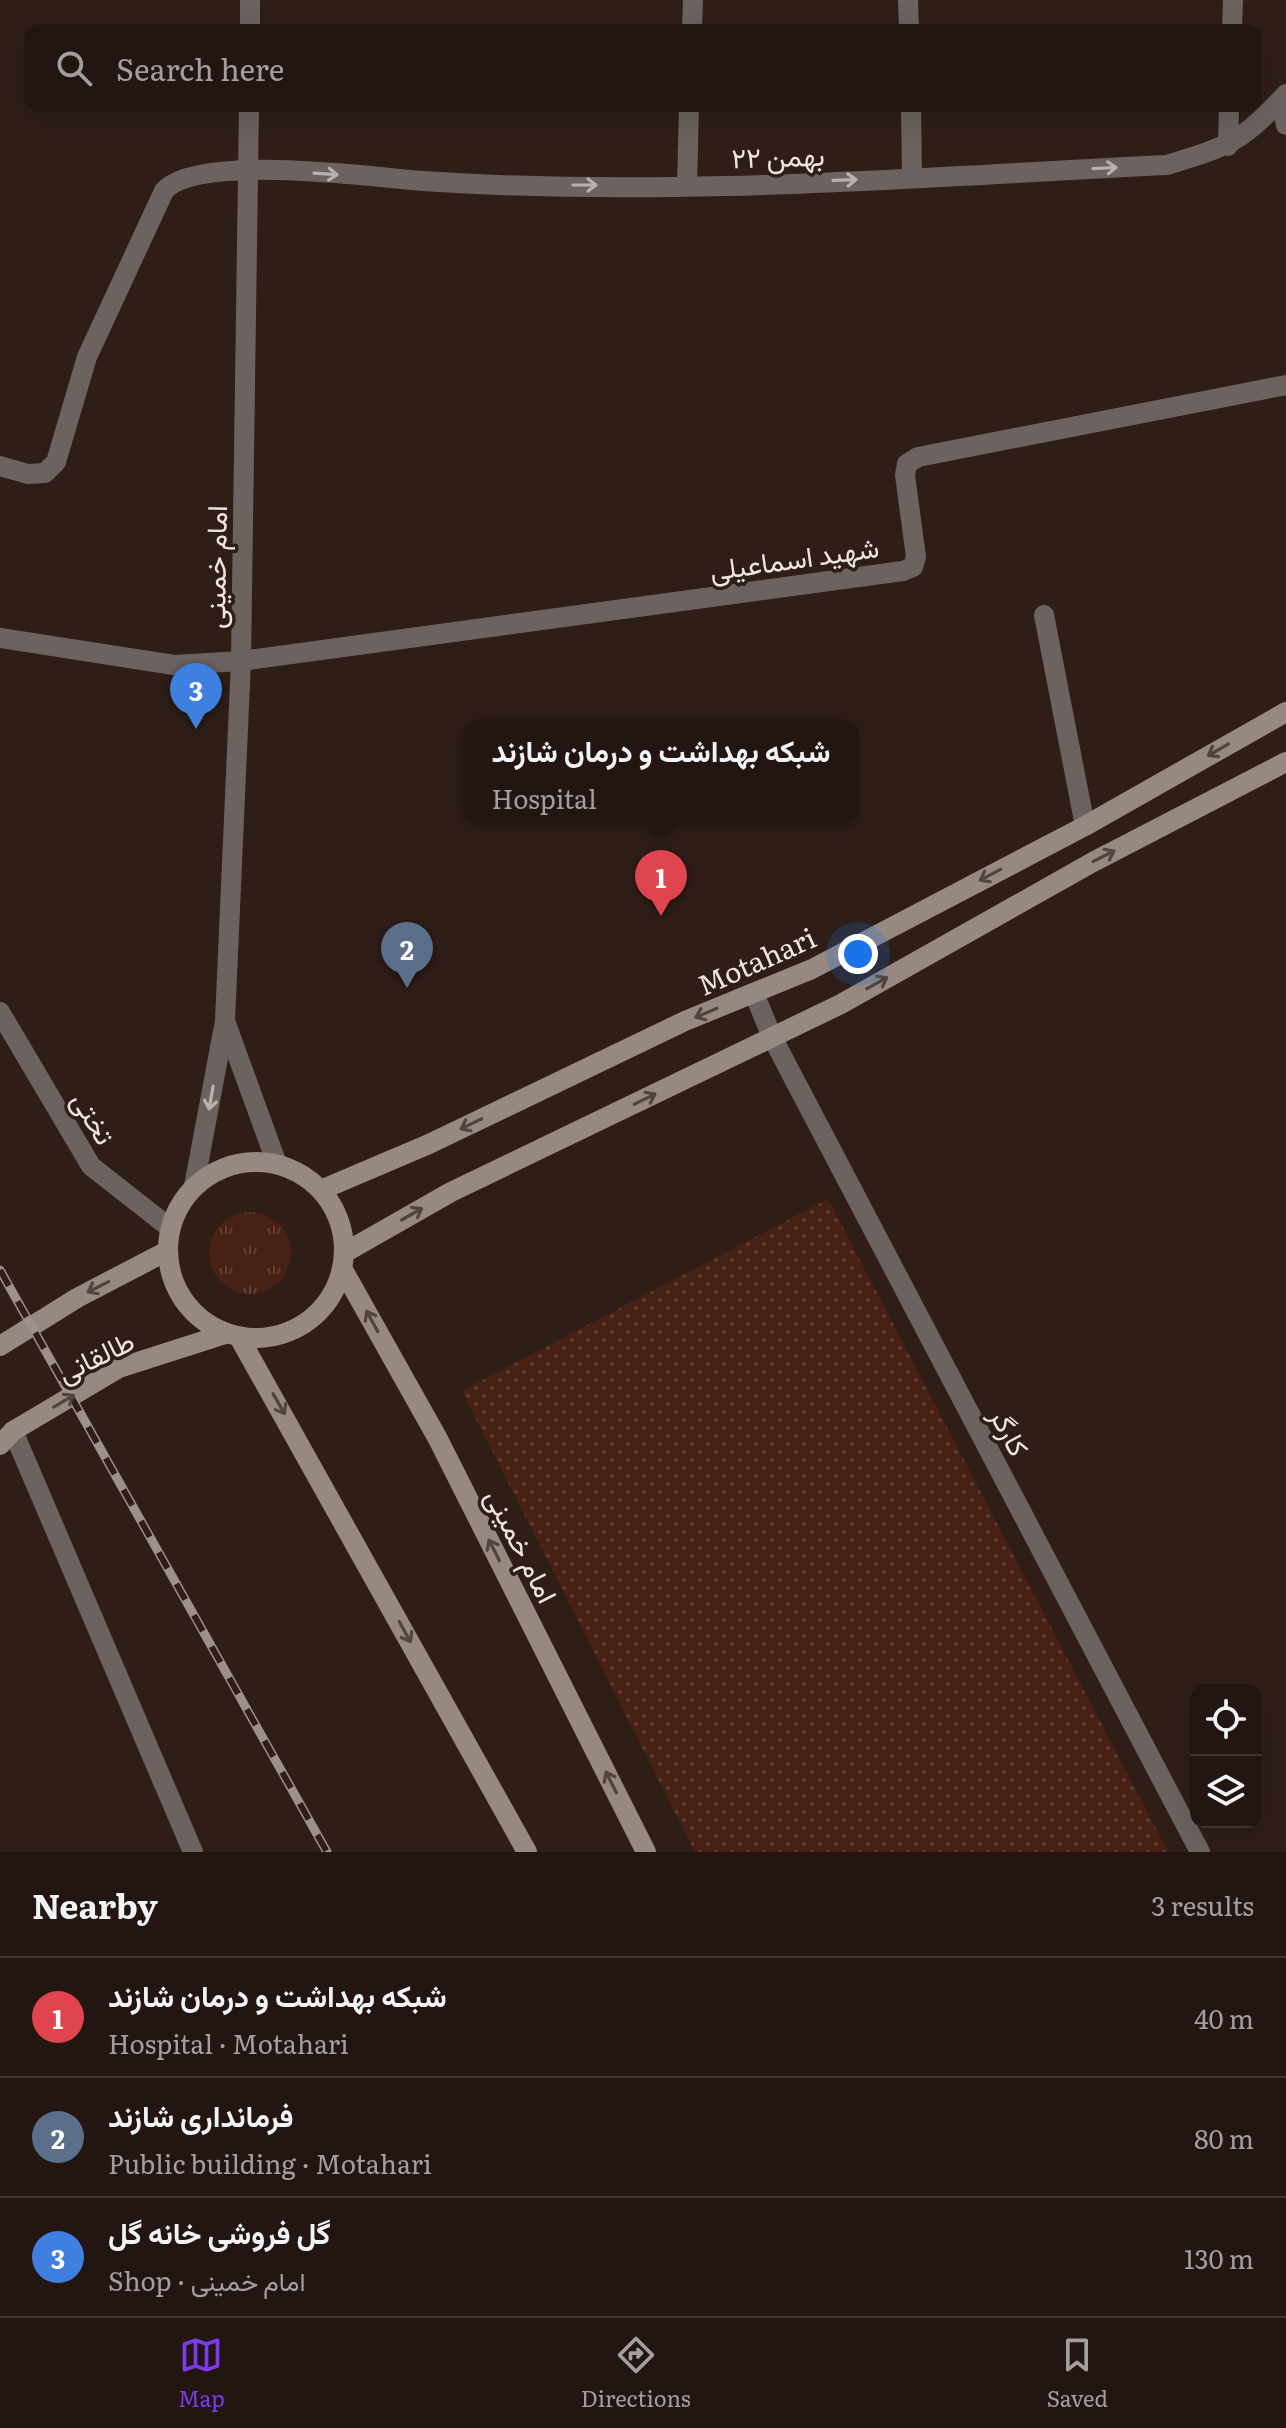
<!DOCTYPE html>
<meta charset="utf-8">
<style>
:root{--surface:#231612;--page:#2b1f1b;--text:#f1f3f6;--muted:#a39f9f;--line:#403532;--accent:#7c3aed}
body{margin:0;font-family:Literata,Vazirmatn,serif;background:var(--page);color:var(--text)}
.controls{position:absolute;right:24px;bottom:24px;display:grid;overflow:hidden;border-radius:16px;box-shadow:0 8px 32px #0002}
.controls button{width:72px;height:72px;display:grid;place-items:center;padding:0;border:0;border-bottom:2px solid var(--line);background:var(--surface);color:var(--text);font:40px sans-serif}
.you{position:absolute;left:858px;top:954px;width:28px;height:28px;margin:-20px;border:6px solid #fff;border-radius:50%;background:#1a73e8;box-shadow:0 0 0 12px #1a73e833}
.badge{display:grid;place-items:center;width:52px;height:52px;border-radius:50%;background:var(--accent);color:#fff;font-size:26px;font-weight:700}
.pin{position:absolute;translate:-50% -66px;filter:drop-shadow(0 2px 4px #0008)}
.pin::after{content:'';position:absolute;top:42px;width:28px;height:24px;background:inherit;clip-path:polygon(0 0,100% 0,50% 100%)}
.popup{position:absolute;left:463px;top:720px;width:396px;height:104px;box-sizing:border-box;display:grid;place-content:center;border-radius:16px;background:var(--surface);filter:drop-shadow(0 2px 6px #0005);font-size:26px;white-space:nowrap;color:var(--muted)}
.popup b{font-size:30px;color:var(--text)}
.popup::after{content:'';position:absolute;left:50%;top:100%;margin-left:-16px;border:16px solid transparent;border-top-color:var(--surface)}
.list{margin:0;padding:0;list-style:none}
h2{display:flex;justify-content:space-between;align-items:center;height:104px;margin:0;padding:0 32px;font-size:34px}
h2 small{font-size:26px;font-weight:400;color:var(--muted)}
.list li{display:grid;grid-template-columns:52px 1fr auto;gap:24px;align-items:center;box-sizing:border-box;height:120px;padding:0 32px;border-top:2px solid var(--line)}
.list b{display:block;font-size:30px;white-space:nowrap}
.list p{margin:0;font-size:26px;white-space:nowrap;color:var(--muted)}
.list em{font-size:26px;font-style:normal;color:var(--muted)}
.icon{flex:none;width:44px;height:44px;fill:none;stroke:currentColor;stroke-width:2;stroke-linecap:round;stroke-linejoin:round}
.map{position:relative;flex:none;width:1286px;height:1852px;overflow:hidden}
.search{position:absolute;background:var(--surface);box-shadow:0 8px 32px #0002;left:24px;right:24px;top:24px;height:88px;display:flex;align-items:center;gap:20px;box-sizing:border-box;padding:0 28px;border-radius:16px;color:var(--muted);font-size:30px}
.sheet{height:464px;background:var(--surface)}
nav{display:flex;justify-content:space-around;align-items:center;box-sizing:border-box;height:112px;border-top:2px solid var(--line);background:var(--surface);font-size:22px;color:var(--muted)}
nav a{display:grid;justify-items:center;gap:4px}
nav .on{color:var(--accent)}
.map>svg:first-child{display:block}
.grass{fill:url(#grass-tufts)}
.park{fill:url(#park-dots)}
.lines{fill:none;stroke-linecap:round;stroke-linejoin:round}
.minor{stroke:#6c6360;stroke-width:20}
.tertiary{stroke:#6c6360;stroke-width:20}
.secondary{stroke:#978882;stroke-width:20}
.rail-casing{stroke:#9d8f8a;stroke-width:9}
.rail{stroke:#2f1e18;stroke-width:6;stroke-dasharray:18;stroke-linecap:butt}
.oneway{stroke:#bbb0ad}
.oneway2{stroke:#53433d}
.labels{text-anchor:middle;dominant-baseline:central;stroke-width:7;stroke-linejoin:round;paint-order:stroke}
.street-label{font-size:28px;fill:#f0e4e0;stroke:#2f1e18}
</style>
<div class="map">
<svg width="1286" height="1852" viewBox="0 0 1286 1852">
<defs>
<pattern id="grass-tufts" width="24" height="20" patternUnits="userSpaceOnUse" patternTransform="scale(2)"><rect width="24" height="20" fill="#472113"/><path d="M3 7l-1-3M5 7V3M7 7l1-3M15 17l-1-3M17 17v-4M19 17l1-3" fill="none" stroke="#624135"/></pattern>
<pattern id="park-dots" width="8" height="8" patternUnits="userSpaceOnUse" patternTransform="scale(2)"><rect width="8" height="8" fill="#472113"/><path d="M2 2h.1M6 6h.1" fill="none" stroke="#624135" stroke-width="1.8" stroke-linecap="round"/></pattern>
</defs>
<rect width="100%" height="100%" fill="#2f1e18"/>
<path class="grass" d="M209 1253a41 41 0 1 1 82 0a41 41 0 1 1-82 0Z"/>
<path class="park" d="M828,1199L1168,1852H695L462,1391Z"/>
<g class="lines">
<path class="minor" d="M908,0L909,30
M692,30L693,0
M1232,30L1233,0
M1281,99L1286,125
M911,106L912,178
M1228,146L1229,106
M687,186L689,106
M0,466L28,474L45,473L56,462L87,357L164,191C196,153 371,177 423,181C671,198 920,177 1167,165C1231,145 1240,143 1286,94
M1044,615L1085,826
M0,638L174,665L241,661L903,571L913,567L916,557L905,475L907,464L918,457L1286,385
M772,1037L1200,1852
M13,1431L193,1852"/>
<path class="tertiary" d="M250,30V0
M249,106L241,661L225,1021L277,1164
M754,993L772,1037
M0,1012L91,1166L170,1228
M194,1186L225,1021"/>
<path class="secondary" d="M168 1250a88 88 0 1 1 176 0a88 88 0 1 1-176 0Z
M321,1190L429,1144L685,1021L812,969L1085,826L1286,712
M344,1253L451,1192L841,1004L1093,862L1286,762
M342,1268L438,1439L646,1852
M239,1337L527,1852
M0,1346L77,1298L167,1251
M0,1445L13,1431L119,1368L225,1334"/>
<defs>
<path id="rail" d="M0,1270L327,1852"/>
</defs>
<use href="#rail" class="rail-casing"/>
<use href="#rail" class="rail"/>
</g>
<defs><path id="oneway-shaft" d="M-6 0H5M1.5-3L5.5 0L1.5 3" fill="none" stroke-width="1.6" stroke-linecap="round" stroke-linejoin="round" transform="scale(2)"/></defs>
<g class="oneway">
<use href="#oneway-shaft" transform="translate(1105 168) rotate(-3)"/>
<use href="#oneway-shaft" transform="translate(326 174) rotate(4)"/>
<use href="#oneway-shaft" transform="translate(845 180) rotate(-2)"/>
<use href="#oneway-shaft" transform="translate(585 185)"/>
<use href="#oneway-shaft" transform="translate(211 1098) rotate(100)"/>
</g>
<g class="oneway2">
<use href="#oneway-shaft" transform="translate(1218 750) rotate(150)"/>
<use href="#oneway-shaft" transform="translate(1104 856) rotate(-27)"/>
<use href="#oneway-shaft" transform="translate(990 875) rotate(152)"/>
<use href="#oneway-shaft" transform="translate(877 983) rotate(-29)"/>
<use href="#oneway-shaft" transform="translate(706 1013) rotate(157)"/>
<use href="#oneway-shaft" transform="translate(645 1099) rotate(-26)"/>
<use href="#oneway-shaft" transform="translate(471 1124) rotate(154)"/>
<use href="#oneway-shaft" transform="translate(412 1214) rotate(-30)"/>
<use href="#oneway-shaft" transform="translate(98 1287) rotate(153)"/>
<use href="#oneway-shaft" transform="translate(372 1321) rotate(-119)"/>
<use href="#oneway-shaft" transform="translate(64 1401) rotate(-31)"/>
<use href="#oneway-shaft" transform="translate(279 1404) rotate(60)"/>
<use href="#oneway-shaft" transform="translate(494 1550) rotate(-117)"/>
<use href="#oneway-shaft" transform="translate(405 1632) rotate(61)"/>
<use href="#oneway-shaft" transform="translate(611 1782) rotate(-117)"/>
</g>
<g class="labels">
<g class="street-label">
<text transform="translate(778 155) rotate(-2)">۲۲ بهمن</text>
<text transform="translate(794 557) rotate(-8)">شهید اسماعیلی</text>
<text transform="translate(214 567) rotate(-89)">امام خمینی</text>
<text transform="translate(756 960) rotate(-24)">Motahari</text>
<text transform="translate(95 1117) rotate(59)">تختی</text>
<text transform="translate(95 1355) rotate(-26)">طالقانی</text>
<text transform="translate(1011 1431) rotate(62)">کارگر</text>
<text transform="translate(523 1545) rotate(63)">امام خمینی</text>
</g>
</g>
</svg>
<div class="controls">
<button><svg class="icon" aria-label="locate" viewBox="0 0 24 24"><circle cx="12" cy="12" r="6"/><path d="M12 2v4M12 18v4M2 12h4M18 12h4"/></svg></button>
<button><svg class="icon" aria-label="layers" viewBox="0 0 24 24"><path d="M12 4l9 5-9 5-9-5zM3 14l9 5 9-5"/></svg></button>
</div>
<div class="you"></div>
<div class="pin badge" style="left:661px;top:916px;background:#e0444e">1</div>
<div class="popup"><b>شبکه بهداشت و درمان شازند</b>Hospital</div>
<div class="pin badge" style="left:407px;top:988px;background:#5c6f8a">2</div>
<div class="pin badge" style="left:196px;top:729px;background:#3f7fe0">3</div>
<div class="search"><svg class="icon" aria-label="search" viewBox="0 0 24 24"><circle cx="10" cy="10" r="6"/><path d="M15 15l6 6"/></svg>Search here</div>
</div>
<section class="sheet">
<h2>Nearby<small>3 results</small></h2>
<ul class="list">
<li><span class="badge" style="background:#e0444e">1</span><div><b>شبکه بهداشت و درمان شازند</b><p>Hospital · Motahari</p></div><em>40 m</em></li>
<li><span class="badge" style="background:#5c6f8a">2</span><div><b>فرمانداری شازند</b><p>Public building · Motahari</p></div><em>80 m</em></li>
<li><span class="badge" style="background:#3f7fe0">3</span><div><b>گل فروشی خانه گل</b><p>Shop · امام خمینی</p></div><em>130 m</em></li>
</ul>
</section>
<nav>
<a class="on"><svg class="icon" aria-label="map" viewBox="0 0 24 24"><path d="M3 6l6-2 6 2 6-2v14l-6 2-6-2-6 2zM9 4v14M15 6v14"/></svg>Map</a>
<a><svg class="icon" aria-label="directions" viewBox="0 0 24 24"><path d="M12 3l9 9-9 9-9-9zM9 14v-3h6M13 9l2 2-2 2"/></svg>Directions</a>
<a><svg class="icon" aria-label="saved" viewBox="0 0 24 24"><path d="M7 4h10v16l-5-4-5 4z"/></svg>Saved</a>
</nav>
